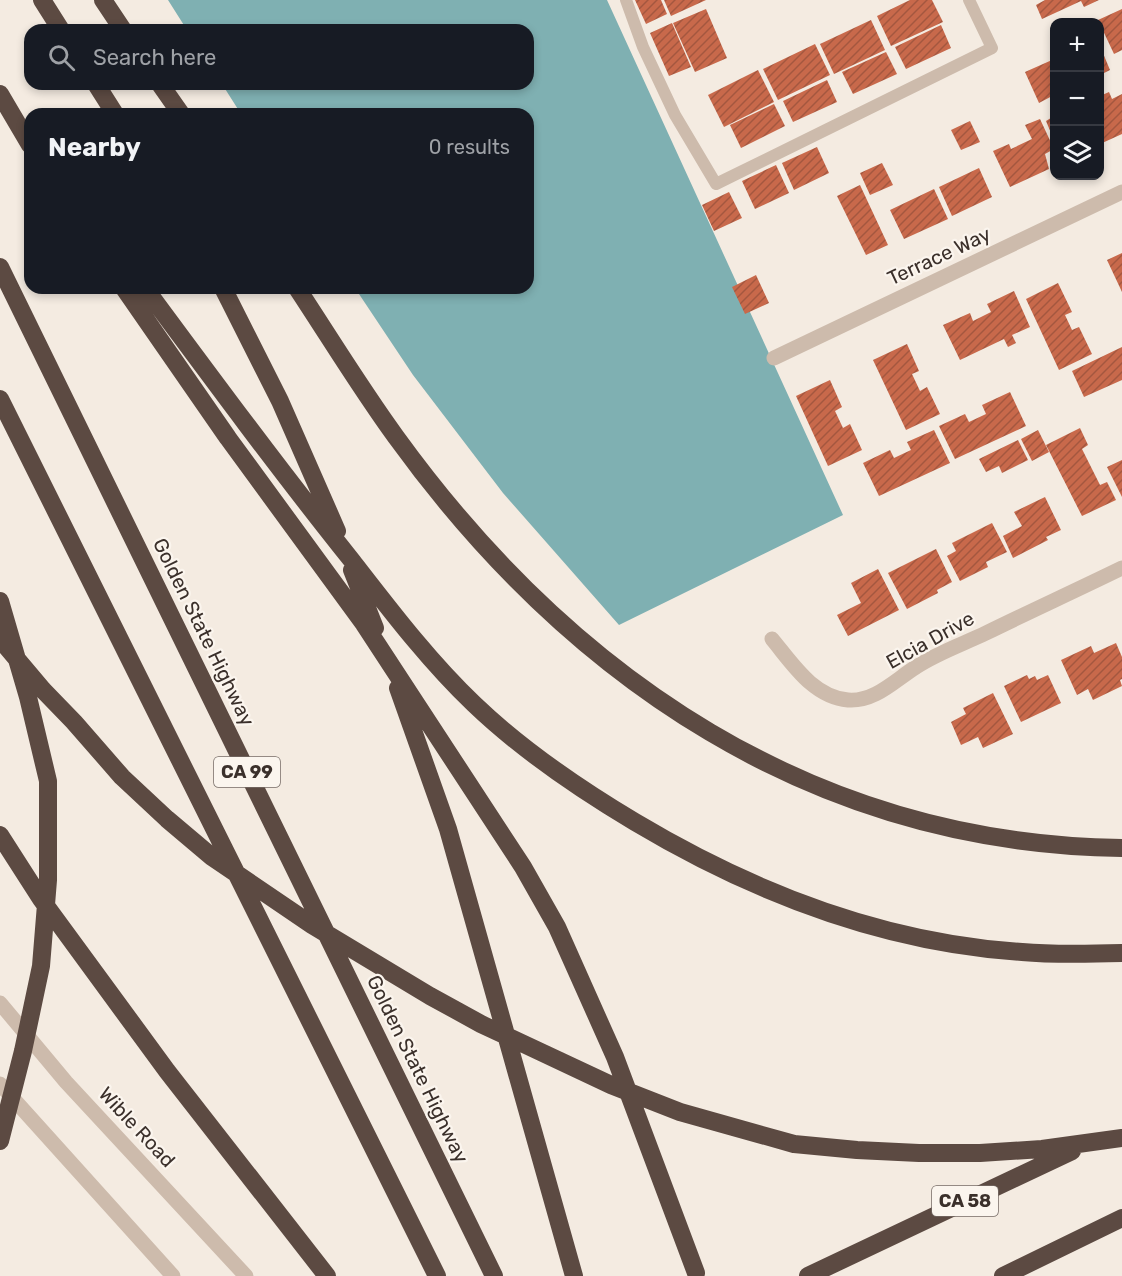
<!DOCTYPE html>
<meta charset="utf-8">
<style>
:root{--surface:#171b24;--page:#20242c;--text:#f1f3f6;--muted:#9ea1a6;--line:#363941}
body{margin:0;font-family:Rubik,sans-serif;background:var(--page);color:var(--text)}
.controls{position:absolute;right:18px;top:18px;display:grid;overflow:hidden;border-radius:12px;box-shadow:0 3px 9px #0003}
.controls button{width:54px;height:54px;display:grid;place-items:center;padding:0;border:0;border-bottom:2px solid var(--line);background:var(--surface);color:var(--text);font:30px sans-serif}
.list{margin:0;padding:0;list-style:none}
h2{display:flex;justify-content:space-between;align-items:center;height:78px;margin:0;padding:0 24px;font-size:26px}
h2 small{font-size:20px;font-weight:400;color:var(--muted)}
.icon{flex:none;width:33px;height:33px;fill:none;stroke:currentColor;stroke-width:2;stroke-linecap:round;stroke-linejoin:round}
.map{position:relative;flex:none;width:1122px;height:1276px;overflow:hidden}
.search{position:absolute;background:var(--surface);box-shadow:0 3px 9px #0003;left:24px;top:24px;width:510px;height:66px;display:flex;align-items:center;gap:15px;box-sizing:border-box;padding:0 21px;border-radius:18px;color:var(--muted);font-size:22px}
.panel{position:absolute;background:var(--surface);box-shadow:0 3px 9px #0003;left:24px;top:108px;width:510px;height:186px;border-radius:18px}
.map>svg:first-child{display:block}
.water{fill:#7fb0b2}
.building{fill:url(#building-hatch)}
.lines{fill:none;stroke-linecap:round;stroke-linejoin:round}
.service{stroke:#cdbbac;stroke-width:12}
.minor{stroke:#cdbbac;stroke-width:15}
.tertiary{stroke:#cdbbac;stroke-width:15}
.motorway{stroke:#5c4a42;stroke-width:18}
.labels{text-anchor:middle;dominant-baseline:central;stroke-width:4.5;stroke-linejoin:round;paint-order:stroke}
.shield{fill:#fbf5ee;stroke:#756b66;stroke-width:1.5}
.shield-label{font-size:18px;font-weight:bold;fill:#3b302b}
.street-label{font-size:20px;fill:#3b302b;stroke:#fbf5ee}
</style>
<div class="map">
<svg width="1122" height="1276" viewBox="0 0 1122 1276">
<defs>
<pattern id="building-hatch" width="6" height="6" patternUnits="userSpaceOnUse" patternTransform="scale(1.5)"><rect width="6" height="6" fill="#c8694b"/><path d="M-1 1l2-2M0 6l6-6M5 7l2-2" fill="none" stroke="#a4573f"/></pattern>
</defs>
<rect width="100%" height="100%" fill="#f4ebe1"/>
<path class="water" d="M168,0H607L843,515L619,625L503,493L413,375L355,288H528V114H241L222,84H528V30H187Z"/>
<path class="building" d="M635,0H661L667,14L646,24Z
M664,0H706L671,16Z
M910,0H932L943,22L891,46L877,16Z
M1045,0H1099L1084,7L1081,1L1042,19L1036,5Z
M706,9L727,58L695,72L673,23Z
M1122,9V50L1114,54L1098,20Z
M871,20L885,50L834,74L820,44Z
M672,23L691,67L669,76L650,33Z
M941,25L951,48L906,69L895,47Z
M815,44L830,75L778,100L763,69Z
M1100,46L1110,70L1100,75Z
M886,52L897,74L853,94L842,72Z
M1052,60L1053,62L1054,61V95L1039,103L1025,72Z
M758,70L774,102L724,127L708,95Z
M827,80L837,102L793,122L783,101Z
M1109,92L1112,99L1122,94V134L1100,144V104L1102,102L1100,96Z
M774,104L785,126L741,148L730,125Z
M1054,116V140L1046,121Z
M1040,119L1054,149L1045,154L1049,169L1010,187L993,151L1009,144L1011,149L1032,139L1025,125Z
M970,121L980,142L961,150L951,130Z
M817,147L829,173L794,190L782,163Z
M882,163L893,185L870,195L860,173Z
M776,165L789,193L755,209L742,181Z
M979,168L992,197L952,216L939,187Z
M860,185L888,245L866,255L837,196Z
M934,189L948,219L904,239L890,210Z
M729,192L742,218L714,231L702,205Z
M1122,253V292L1107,260Z
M756,275L769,303L745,314L732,287Z
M1058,283L1072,312L1065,315L1072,330L1079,327L1092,354L1059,370L1026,299Z
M1014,291L1030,327L1012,335L1016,343L1008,347L1004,339L960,360L943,325L970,313L973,321L991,312L987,304Z
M907,344L919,371L912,374L920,391L927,387L940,414L906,430L873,360Z
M1122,347V380L1084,397L1072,371Z
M830,380L842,407L835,411L843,428L850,424L862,450L828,466L796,396Z
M1010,392L1026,426L955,459L939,426L965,414L969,422L986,414L982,405Z
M1080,428L1088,445L1082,449L1100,485L1107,482L1116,500L1082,516L1046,445Z
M934,430L950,463L879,496L863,463L890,450L894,458L911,450L907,442Z
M1038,430L1049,452L1032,461L1021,439Z
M1018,440L1028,460L1002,473L999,466L986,472L979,459Z
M1122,460V497L1107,467Z
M1045,497L1061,530L1046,537L1048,540L1013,558L1003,536L1022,526L1014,512Z
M992,523L1007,552L986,562L988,567L960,581L947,556L956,551L952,543Z
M936,549L952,582L937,590L938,593L907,609L888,573Z
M878,569L899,610L848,636L837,615L861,603L851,583Z
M1116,643L1122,657V679L1120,680L1122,686L1093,700L1088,689L1077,695L1061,660L1091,646L1094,653Z
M1027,675L1029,679L1035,676L1037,680L1048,675L1061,703L1021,722L1004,686Z
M993,693L1013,734L983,748L978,737L961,745L951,722L966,714L963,708Z"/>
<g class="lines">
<path class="service" d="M626,0L643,47L675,115L716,184L992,48L969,0"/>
<path class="minor" d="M774,358L1122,192
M772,639C792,663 813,697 848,700C875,702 895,680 916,667C937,653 963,644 986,633C1031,611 1077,590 1122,568"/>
<path class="tertiary" d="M0,1003L66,1082L246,1276
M0,1084L173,1276"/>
<path class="motorway" d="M42,0L61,30
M103,0L123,30
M96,84L115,114
M160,84L181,114
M0,94L30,145
M0,267L494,1276
M124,288L228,438L364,624L523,867L557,927L615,1057L696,1273
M145,288C213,380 281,472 353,562C391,611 429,661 474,704C523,751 578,788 635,822C754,893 883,943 1022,952C1055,955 1089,954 1122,953
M223,288L280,401L337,531
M297,288C330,338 361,389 396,437C572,680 815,844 1122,848
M0,399L437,1276
M352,570L375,628
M0,601L28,697L48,781V880L41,966L23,1051L0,1141
M0,639L43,690L74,722L122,777L167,819L212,857L312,925L430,996L481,1024L611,1085L680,1112L794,1144L857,1150L919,1153H980L1042,1149L1122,1138
M398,688L448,829L574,1276
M0,835L41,899L167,1071L327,1276
M808,1276L1072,1151
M1003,1276L1122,1218"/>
</g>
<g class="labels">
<g class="shield">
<rect x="214" y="757" width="66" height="30" rx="4.5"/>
<rect x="932" y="1186" width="66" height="30" rx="4.5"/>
</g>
<g class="shield-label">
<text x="247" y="772">CA 99</text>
<text x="965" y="1201">CA 58</text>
</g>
<g class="street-label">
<text transform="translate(939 256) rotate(-25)">Terrace Way</text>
<text transform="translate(204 632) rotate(64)">Golden State Highway</text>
<text transform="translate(930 640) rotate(-29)">Elcia Drive</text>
<text transform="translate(418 1069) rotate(64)">Golden State Highway</text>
<text transform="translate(137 1127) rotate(47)">Wible Road</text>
</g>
</g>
</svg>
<div class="controls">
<button>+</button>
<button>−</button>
<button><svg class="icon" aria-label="layers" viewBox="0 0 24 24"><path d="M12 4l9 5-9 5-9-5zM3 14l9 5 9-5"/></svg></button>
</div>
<div class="search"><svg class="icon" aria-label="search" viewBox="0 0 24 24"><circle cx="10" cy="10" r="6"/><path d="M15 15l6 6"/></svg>Search here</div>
<section class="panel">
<h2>Nearby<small>0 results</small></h2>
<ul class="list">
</ul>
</section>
</div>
